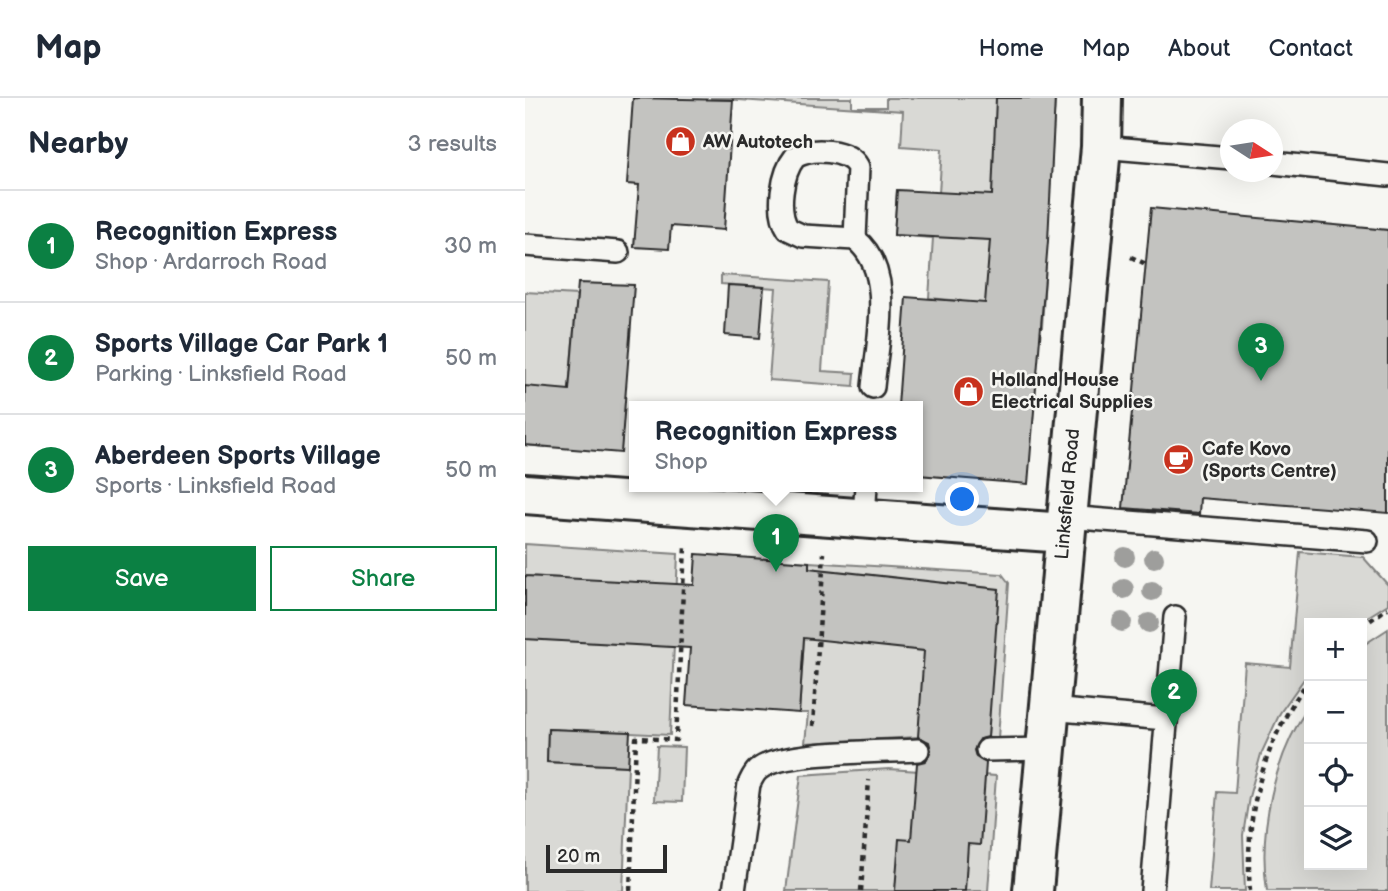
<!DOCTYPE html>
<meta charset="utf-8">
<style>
:root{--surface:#fff;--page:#f6f6f7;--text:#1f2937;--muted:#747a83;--line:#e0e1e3;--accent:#0b8043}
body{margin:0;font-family:"Balsamiq Sans",sans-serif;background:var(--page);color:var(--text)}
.controls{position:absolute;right:21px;bottom:21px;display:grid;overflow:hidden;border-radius:0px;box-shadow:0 7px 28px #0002}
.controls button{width:63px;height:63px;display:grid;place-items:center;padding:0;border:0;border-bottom:2px solid var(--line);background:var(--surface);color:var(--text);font:35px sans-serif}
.compass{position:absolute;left:695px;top:21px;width:63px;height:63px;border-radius:50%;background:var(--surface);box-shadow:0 7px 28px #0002;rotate:102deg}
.scale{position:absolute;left:21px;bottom:18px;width:121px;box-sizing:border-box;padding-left:7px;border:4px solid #2b2b2b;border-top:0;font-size:19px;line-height:24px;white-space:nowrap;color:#2b2b2b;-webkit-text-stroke:5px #f6f6f2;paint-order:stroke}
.you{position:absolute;left:438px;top:402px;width:24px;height:24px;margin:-18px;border:5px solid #fff;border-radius:50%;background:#1a73e8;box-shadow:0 0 0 10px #1a73e833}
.badge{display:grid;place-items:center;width:46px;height:46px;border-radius:50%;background:var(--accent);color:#fff;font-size:23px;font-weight:700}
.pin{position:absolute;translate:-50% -58px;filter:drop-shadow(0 2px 4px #0008)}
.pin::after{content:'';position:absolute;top:37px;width:24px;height:21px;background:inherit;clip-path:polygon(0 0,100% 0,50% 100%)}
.popup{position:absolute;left:104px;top:303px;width:294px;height:91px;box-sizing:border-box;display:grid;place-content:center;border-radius:0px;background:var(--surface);filter:drop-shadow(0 2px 5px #0005);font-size:23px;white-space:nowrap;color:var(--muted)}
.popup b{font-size:26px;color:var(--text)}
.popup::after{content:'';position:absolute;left:50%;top:100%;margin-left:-14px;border:14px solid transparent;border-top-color:var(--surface)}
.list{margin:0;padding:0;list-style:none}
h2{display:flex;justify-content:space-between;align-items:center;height:91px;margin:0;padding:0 28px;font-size:30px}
h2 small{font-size:23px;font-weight:400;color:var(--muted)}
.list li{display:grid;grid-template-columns:46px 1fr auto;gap:21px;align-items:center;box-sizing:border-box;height:112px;padding:0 28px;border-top:2px solid var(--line)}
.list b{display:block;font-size:26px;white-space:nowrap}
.list p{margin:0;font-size:23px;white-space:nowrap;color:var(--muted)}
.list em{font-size:23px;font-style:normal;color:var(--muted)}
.actions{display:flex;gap:14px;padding:21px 28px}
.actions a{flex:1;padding:16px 0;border:2px solid var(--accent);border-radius:0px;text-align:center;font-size:24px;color:var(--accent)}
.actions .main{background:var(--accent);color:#fff}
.icon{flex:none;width:38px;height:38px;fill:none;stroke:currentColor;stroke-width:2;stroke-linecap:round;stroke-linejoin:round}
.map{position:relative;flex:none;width:863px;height:793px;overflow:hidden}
header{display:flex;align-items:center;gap:42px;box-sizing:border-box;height:98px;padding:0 35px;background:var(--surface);border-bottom:2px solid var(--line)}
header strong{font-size:33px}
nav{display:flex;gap:38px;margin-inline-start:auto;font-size:24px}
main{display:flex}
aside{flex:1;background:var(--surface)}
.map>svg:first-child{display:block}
.green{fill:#d9d9d5;stroke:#828280;stroke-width:2}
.building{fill:#c3c3c0;stroke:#2b2b2b;stroke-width:2}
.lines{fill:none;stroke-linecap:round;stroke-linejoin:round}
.service-casing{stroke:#2b2b2b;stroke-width:26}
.minor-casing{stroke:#2b2b2b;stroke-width:44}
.path{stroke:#2b2b2b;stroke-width:4.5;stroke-dasharray:5 5;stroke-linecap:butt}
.service{stroke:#f6f6f2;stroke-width:21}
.minor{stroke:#f6f6f2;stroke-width:38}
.tree{fill:#9e9e9c}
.labels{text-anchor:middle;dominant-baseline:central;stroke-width:5;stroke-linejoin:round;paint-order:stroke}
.poi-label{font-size:19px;font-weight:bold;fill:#2b2b2b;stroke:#f6f6f2;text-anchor:start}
.street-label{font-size:19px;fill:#2b2b2b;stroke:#f6f6f2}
</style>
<header>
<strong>Map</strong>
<nav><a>Home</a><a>Map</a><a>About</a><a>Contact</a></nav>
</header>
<main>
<aside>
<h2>Nearby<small>3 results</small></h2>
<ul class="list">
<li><span class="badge">1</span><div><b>Recognition Express</b><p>Shop · Ardarroch Road</p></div><em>30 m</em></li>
<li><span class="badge">2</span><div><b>Sports Village Car Park 1</b><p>Parking · Linksfield Road</p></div><em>50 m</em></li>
<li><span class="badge">3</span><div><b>Aberdeen Sports Village</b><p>Sports · Linksfield Road</p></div><em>50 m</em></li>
</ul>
<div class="actions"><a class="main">Save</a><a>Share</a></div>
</aside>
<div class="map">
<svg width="863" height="793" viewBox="0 0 863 793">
<rect width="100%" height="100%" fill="#f6f6f2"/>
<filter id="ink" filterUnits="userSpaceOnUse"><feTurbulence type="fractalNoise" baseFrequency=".0143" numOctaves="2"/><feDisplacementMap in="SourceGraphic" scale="14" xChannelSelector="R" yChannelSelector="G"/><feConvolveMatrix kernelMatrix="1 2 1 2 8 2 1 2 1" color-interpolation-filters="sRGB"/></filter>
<g filter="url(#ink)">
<path class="green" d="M185,0H327V9H361V0H530L517,230L436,224V203L404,200L408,140L369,137L372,92L414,95L417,51L376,48L378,13Z
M196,177L303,184L297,273L330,275L329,288L244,282L251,190L196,186Z
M0,194L52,197L42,312L22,311L20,349L0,347Z
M0,446L153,456L145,637L23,631L22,664L103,668L98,793H0V541L38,480L0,478Z
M775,454L838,459L863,487V506L833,525H784V574L755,615L736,656L724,699L718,737L720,793H684L692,694L710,695L720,565L765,569Z
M284,464L477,476L484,485L473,640L393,639L280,645L283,615H274Z
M863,531V793H742C733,733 749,658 784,608V767H837V548Z
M132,648L159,649L157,704L129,703Z
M364,671L471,678L463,793H261L276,677Z"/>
<path class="building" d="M108,0L208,2L199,132L146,128L144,151L109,149L114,87L102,86Z
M471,0H530L523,143L503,386L393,377V308H373L381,199L460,205L465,142L369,137L372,92L467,97Z
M626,110L863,132V415L675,400L674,416L598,410Z
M53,185L109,187L96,355L0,347V288L44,292Z
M203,187L239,189L235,240L200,237Z
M171,456L284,464V470L474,491L463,639L455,641L449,652L451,659L461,665L455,747L443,746L440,793H370L374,741L386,742L392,665L401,663L406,652L404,644L393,639L399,553L279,540L274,615L161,607L165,550L0,541V478L169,487Z
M23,631L105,634L103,668L22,664Z"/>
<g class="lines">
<defs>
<path id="service" d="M576,49L706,60
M748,65L863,77
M330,141L278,138L263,131C251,113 257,75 270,59C287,49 323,51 333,69L330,141C371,173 352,244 348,289
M0,147L93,154
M339,419L341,388
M541,419L842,443
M524,611L641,621
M462,652L520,651
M209,793L224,686C226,682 229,675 233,672C255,652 360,654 393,652
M627,793L650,519"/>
<path id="minor" d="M0,396L540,435
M508,793L576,49L577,0"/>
</defs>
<use href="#service" class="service-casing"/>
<use href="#minor" class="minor-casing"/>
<path class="path" d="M606,159L621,166
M837,528L863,510
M288,628L299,455
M105,793L111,640L151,642L160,448
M336,793L344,682
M725,793C719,716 738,644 784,582"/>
<use href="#service" class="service"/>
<use href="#minor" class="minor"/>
</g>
<g class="tree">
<circle cx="600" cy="459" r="10"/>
<circle cx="629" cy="460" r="10"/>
<circle cx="599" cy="491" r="10"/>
<circle cx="627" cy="493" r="10"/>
<circle cx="597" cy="524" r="10"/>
<circle cx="624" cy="525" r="10"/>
</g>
</g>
<defs>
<symbol id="shop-disc" viewBox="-11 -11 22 22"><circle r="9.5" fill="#c8321e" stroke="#f6f6f2"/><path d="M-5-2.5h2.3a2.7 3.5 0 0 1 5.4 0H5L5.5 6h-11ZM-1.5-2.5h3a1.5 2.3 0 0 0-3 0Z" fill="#fff"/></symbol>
<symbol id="cafe-disc" viewBox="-11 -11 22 22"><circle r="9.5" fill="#c8321e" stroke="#f6f6f2"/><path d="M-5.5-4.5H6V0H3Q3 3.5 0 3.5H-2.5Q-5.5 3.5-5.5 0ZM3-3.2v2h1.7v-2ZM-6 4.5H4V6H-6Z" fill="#fff"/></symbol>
</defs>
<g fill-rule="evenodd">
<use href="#shop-disc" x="138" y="26" width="35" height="35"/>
<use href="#shop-disc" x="426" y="276" width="35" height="35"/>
<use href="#cafe-disc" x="636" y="344" width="35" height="35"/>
</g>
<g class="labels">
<g class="poi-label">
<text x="178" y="44">AW Autotech</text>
<text x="466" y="282">Holland House<tspan x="466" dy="22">Electrical Supplies</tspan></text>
<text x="677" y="351">Cafe Kovo<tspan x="677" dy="22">(Sports Centre)</tspan></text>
</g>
<g class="street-label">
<text transform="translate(543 396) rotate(-85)">Linksfield Road</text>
</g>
</g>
</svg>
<div class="controls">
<button>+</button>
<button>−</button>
<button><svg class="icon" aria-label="locate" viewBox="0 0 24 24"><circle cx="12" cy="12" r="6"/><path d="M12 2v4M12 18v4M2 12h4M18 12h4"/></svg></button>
<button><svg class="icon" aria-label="layers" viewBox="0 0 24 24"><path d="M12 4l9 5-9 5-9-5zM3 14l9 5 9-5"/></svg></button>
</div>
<svg class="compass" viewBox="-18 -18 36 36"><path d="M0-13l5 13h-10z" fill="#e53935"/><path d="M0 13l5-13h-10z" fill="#747a83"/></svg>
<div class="scale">20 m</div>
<div class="you"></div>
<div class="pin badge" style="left:251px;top:474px">1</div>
<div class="popup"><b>Recognition Express</b>Shop</div>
<div class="pin badge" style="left:649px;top:629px">2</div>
<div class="pin badge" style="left:736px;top:283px">3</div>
</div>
</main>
